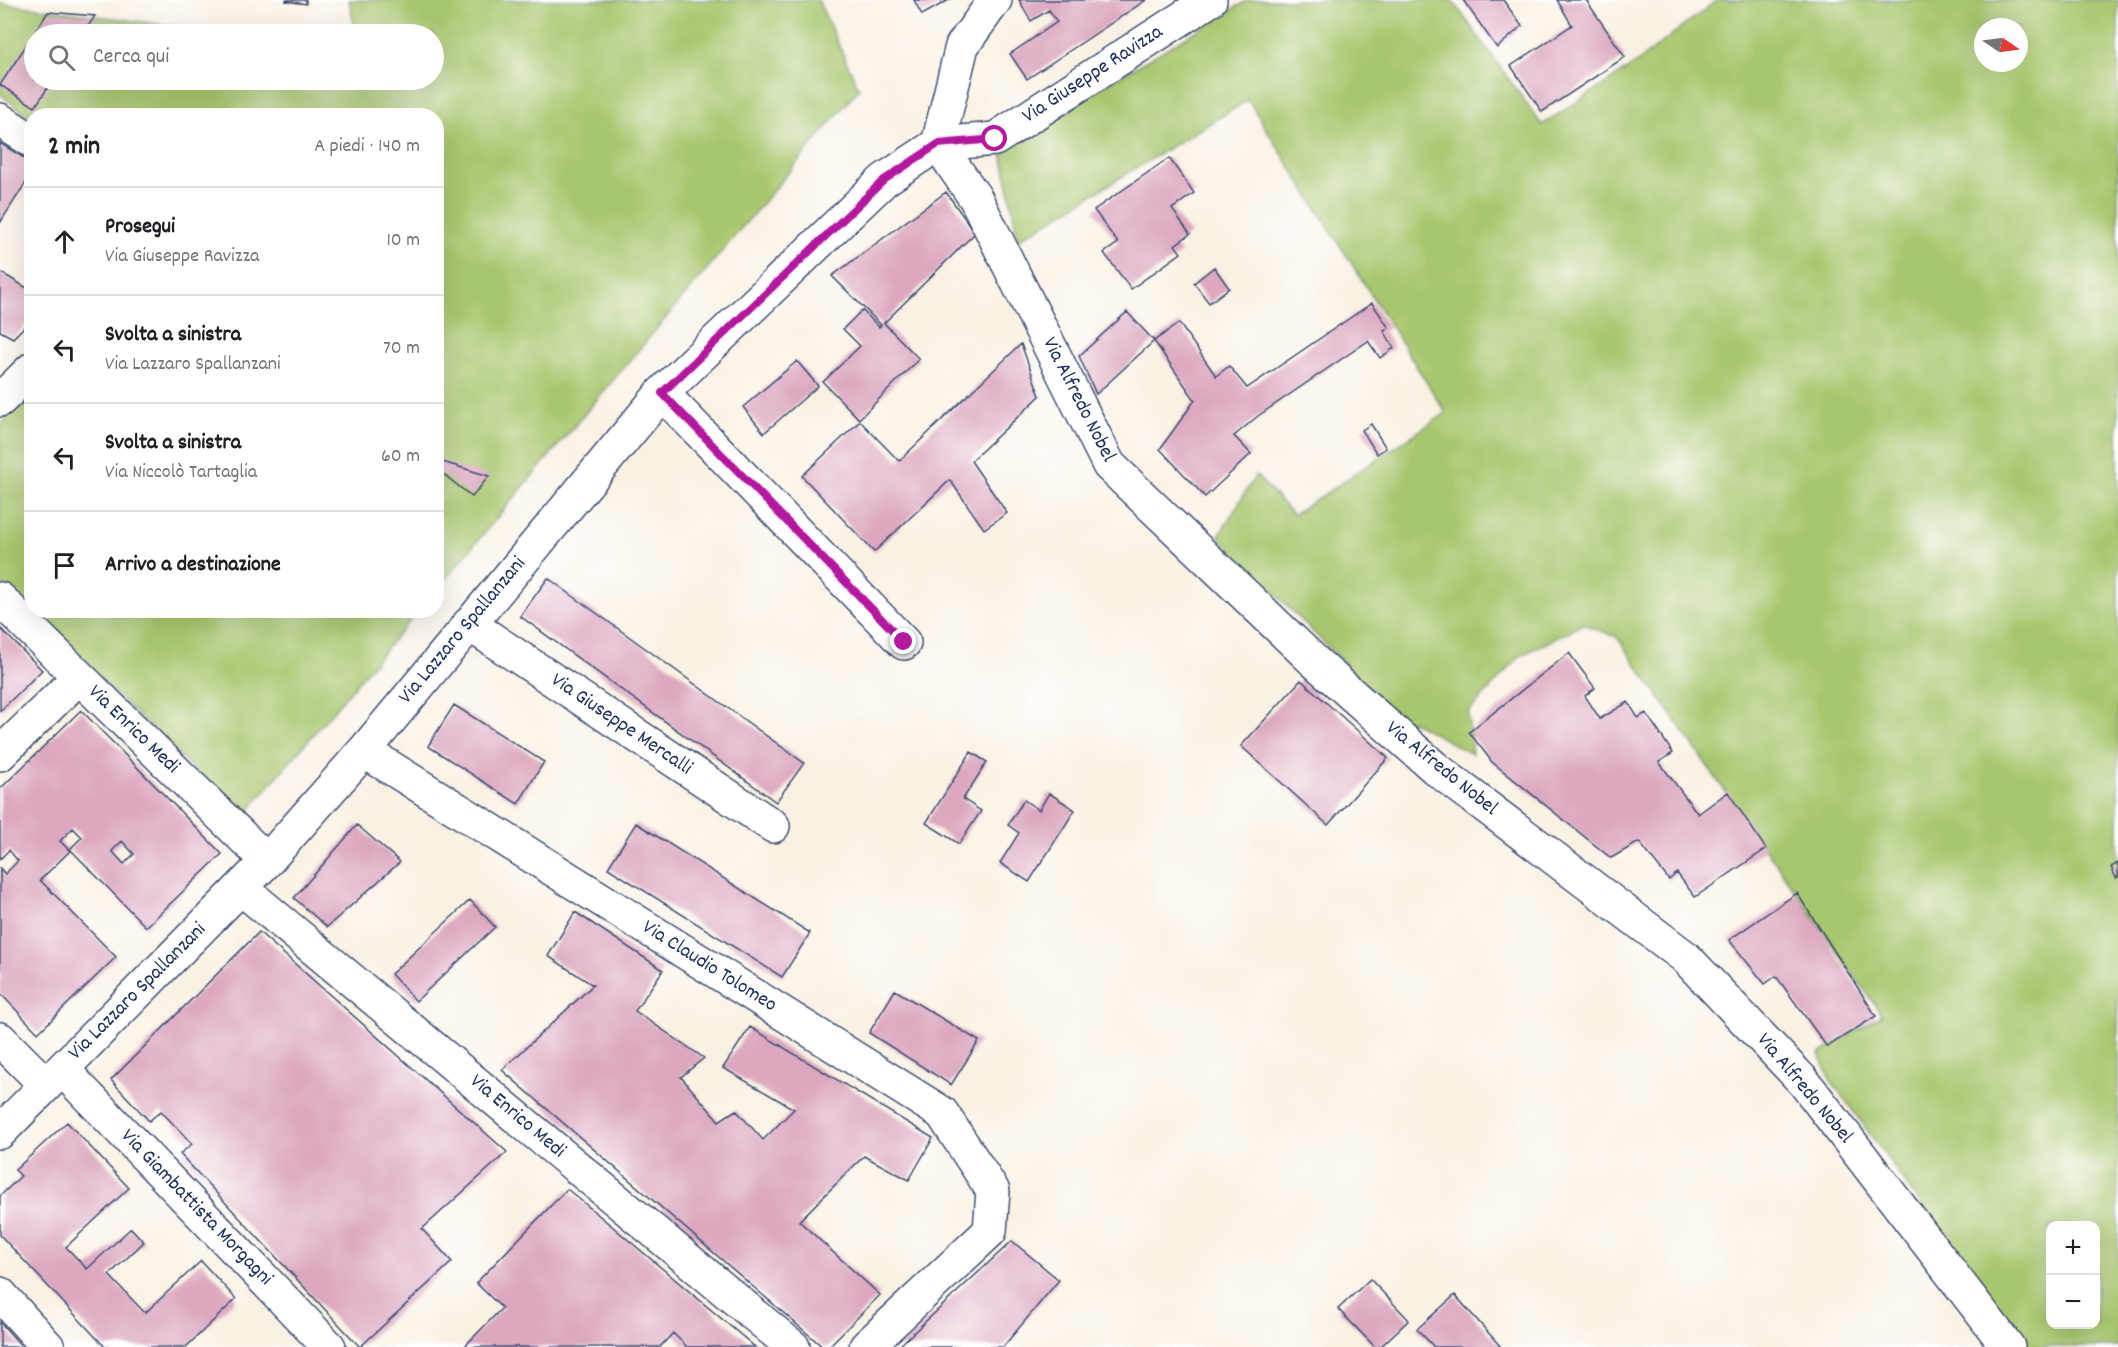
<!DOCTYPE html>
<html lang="it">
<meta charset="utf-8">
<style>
:root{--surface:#fff;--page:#f6f6f6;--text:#202124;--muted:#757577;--line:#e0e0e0}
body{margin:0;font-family:Dekko,sans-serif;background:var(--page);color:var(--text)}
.controls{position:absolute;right:18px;bottom:18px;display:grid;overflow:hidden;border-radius:12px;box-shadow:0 6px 24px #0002}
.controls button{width:54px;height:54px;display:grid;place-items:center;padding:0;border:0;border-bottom:2px solid var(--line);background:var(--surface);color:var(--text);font:30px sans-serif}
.compass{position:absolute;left:1974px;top:18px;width:54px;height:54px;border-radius:50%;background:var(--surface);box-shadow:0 6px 24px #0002;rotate:103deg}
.stop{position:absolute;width:18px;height:18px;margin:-14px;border:4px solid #b5179e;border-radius:50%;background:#fff}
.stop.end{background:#b5179e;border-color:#fff;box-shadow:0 2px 6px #0008}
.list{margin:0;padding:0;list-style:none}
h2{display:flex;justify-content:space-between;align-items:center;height:78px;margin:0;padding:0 24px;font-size:26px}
h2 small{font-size:20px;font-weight:400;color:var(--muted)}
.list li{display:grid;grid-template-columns:39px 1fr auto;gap:18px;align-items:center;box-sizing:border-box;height:108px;padding:0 24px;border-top:2px solid var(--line)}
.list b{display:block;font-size:22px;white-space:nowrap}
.list p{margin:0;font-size:20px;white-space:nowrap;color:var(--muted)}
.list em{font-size:20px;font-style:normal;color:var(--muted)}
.icon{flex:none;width:33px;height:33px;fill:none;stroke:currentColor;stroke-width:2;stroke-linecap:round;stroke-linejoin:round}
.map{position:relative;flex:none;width:2118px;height:1347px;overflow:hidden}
.search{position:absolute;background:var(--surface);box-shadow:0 6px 24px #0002;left:24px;top:24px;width:420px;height:66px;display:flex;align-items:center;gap:15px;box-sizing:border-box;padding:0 21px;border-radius:33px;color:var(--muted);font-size:22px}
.panel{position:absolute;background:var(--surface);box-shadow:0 6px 24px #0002;left:24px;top:108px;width:420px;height:510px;border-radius:24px}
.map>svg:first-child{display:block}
.green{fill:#a8c66d;stroke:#627a66;stroke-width:1.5;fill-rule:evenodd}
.building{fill:#dca8c0;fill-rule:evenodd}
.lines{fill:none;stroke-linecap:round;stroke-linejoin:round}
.minor-casing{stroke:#3c4c72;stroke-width:36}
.minor{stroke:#fff;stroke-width:33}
.route{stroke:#b5179e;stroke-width:8}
.labels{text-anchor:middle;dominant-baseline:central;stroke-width:4.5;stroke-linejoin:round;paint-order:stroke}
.street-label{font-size:21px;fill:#1b2f5e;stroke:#fff}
</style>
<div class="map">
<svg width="2118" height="1347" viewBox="0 0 2118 1347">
<rect width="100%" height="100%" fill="#fff"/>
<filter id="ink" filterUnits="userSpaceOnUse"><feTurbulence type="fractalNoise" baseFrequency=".0167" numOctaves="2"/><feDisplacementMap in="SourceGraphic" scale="12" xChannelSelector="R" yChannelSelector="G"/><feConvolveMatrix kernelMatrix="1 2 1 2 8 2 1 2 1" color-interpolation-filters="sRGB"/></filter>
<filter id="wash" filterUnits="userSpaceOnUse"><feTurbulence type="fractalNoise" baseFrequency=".008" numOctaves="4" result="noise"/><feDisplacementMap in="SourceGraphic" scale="24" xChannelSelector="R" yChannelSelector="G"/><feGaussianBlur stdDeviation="1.35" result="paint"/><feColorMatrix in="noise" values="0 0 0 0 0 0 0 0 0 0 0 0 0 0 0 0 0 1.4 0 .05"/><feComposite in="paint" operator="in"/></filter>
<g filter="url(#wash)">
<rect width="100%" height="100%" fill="#f9f1e3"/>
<path class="green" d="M349,0H818L859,89L437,589L436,116H32L31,118L0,94V3L234,34H34V80H434V34H356Z
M1248,0H1452L1542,125L1632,66L1717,0H2118V1347H2024L1830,1079L1819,1054L1882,1015L1617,637L1583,624L1520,656L1468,713L1472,754L1392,711L1218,537L1256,475L1293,515L1446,413L1248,100L1018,240L1001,147ZM1983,27H2019V63H1983ZM2050,1226H2096V1324H2050Z
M31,391L32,610L418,611L243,817L0,583V425Z"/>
<g id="blocks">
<path class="building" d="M286,0H306V4L286,1Z
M914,0H949L922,15Z
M1019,0H1146L1027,79L1010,54L1057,22L1049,10L1031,21Z
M1463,0H1503L1522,26L1497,48Z
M1557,0H1586L1625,57L1542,112L1511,66L1572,25Z
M48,12L95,16L83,34H34V80H53L35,107L0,85Z
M0,143L32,163V173L0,223Z
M1169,158L1194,193L1172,209L1190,234L1175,245L1181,253L1131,289L1104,253L1118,243L1094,210Z
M946,192L975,233L884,323L919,359L859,419L823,382L860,346L843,329L862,310L879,327L881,325L832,276Z
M1214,267L1229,288L1209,303L1194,283Z
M0,272L32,291V319L13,338L0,331Z
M1372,303L1389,328L1384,331L1394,348L1380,358L1368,341L1258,416L1234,436L1251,454L1205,497L1160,449L1195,400L1154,341L1179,323L1216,376L1229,366L1247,388Z
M1127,312L1154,341L1096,394L1079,356Z
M1021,344L1040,396L971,461L1007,513L984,529L950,480L874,552L802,476L860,421L899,461Z
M797,361L818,386L764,433L743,407Z
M1371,424L1386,448L1377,454L1362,430Z
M436,460L489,476L472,497L442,473L436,471Z
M548,578L804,763L776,802L520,616Z
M0,628L42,670L0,711Z
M1569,653L1595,688L1585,696L1600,719L1628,702L1638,718L1646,713L1673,753L1659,762L1698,814L1728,792L1766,849L1695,897L1677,873L1669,880L1639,842L1611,858L1492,762L1469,732Z
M1301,680L1388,758L1328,825L1241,746Z
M454,705L544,762L518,804L428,746Z
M81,710L222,854L146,927L70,849L82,837L73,828L60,841L70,851L40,880L116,957L38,1033L0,993V868L5,874L18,861L9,850L0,859V789ZM122,841L134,854L124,864L112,851Z
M971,752L987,762L963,799L981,811L959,844L926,823Z
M1049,793L1075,810L1029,882L1000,863L1019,833L1008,825L1024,800L1039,810Z
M636,823L810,933L782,977L608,868Z
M357,825L400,862L327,927L294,898Z
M2118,863V877L2116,878L2111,867Z
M1797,893L1876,1016L1827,1047L1776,976L1765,984L1729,940Z
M470,900L495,927L416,1001L391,974Z
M575,912L663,970L635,1011L704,1058L681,1077L719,1121L736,1110L763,1140L794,1109L723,1068L750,1027L933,1138L909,1180L864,1156L799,1221L880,1295L828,1347H823L502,1070L593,985L548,956Z
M259,932L507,1152L422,1229L452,1262L360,1347L180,1154L192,1144L161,1111L149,1121L111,1080Z
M895,990L979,1041L951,1085L869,1033Z
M67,1122L129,1188L66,1247L87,1269L131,1228L144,1242L109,1275L145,1313L201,1261L236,1299L186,1347H105L0,1235V1196L21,1176L15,1170Z
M567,1189L613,1227L755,1347H687L673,1333L660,1347H464L502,1308L476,1283Z
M1012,1241L1059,1280L1003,1347H898Z
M1370,1279L1409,1320L1380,1347H1375L1338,1309Z
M1455,1295L1501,1347H1434L1417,1329Z
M0,1322L22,1347H0Z"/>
</g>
</g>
<g filter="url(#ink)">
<use href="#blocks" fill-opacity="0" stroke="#3c4c72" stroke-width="1.5"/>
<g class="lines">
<defs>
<path id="minor" d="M0,120L32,141
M938,144L976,199L1109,465L1314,661L1435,768L1685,957L1804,1082L2008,1347
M938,144L962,46L995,0
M662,393L904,643
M0,400L32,369
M0,599L267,861
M469,624L773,826
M364,751L942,1113L993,1191L990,1231L866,1347
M0,754L79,677
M241,888L793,1347
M0,1039L46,1085
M62,1069L329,1347
M0,1132L267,861L364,751L662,393L884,180L938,144L995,139L1210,0
M0,1294L48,1347"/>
</defs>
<use href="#minor" class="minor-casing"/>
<use href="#minor" class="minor"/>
</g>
</g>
<g class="lines" filter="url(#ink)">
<path class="route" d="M904,642L662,393L884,180L938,144L995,139"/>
</g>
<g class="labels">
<g class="street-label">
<text transform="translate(1093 75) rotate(-33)">Via Giuseppe Ravizza</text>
<text transform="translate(1078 400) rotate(63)">Via Alfredo Nobel</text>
<text transform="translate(463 631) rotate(-50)">Via Lazzaro Spallanzani</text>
<text transform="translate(621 725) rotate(34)">Via Giuseppe Mercalli</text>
<text transform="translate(133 730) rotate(44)">Via Enrico Medi</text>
<text transform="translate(1441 769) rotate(39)">Via Alfredo Nobel</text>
<text transform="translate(709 967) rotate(32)">Via Claudio Tolomeo</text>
<text transform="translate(138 992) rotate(-45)">Via Lazzaro Spallanzani</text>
<text transform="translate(1804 1089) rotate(50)">Via Alfredo Nobel</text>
<text transform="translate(517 1117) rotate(40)">Via Enrico Medi</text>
<text transform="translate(196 1208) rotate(46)">Via Giambattista Morgagni</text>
</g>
</g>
</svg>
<div class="controls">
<button>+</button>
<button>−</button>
</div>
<svg class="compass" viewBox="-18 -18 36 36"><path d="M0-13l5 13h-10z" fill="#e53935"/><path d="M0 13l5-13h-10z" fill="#757577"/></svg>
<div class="stop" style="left:995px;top:139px"></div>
<div class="stop end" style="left:904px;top:642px"></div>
<div class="search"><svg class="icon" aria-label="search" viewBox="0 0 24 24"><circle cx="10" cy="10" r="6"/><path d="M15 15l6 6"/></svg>Cerca qui</div>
<section class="panel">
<h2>2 min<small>A piedi · 140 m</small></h2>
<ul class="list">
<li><svg class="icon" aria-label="ahead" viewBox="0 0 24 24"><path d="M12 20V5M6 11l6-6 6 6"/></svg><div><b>Prosegui</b><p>Via Giuseppe Ravizza</p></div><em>10 m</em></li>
<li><svg class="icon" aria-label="left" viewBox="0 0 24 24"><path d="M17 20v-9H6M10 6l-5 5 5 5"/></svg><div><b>Svolta a sinistra</b><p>Via Lazzaro Spallanzani</p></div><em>70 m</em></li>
<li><svg class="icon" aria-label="left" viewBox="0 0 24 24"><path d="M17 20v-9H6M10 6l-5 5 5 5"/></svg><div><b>Svolta a sinistra</b><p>Via Niccolò Tartaglia</p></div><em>60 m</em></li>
<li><svg class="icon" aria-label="arrive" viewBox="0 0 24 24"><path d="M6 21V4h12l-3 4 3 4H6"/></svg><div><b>Arrivo a destinazione</b></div></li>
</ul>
</section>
</div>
